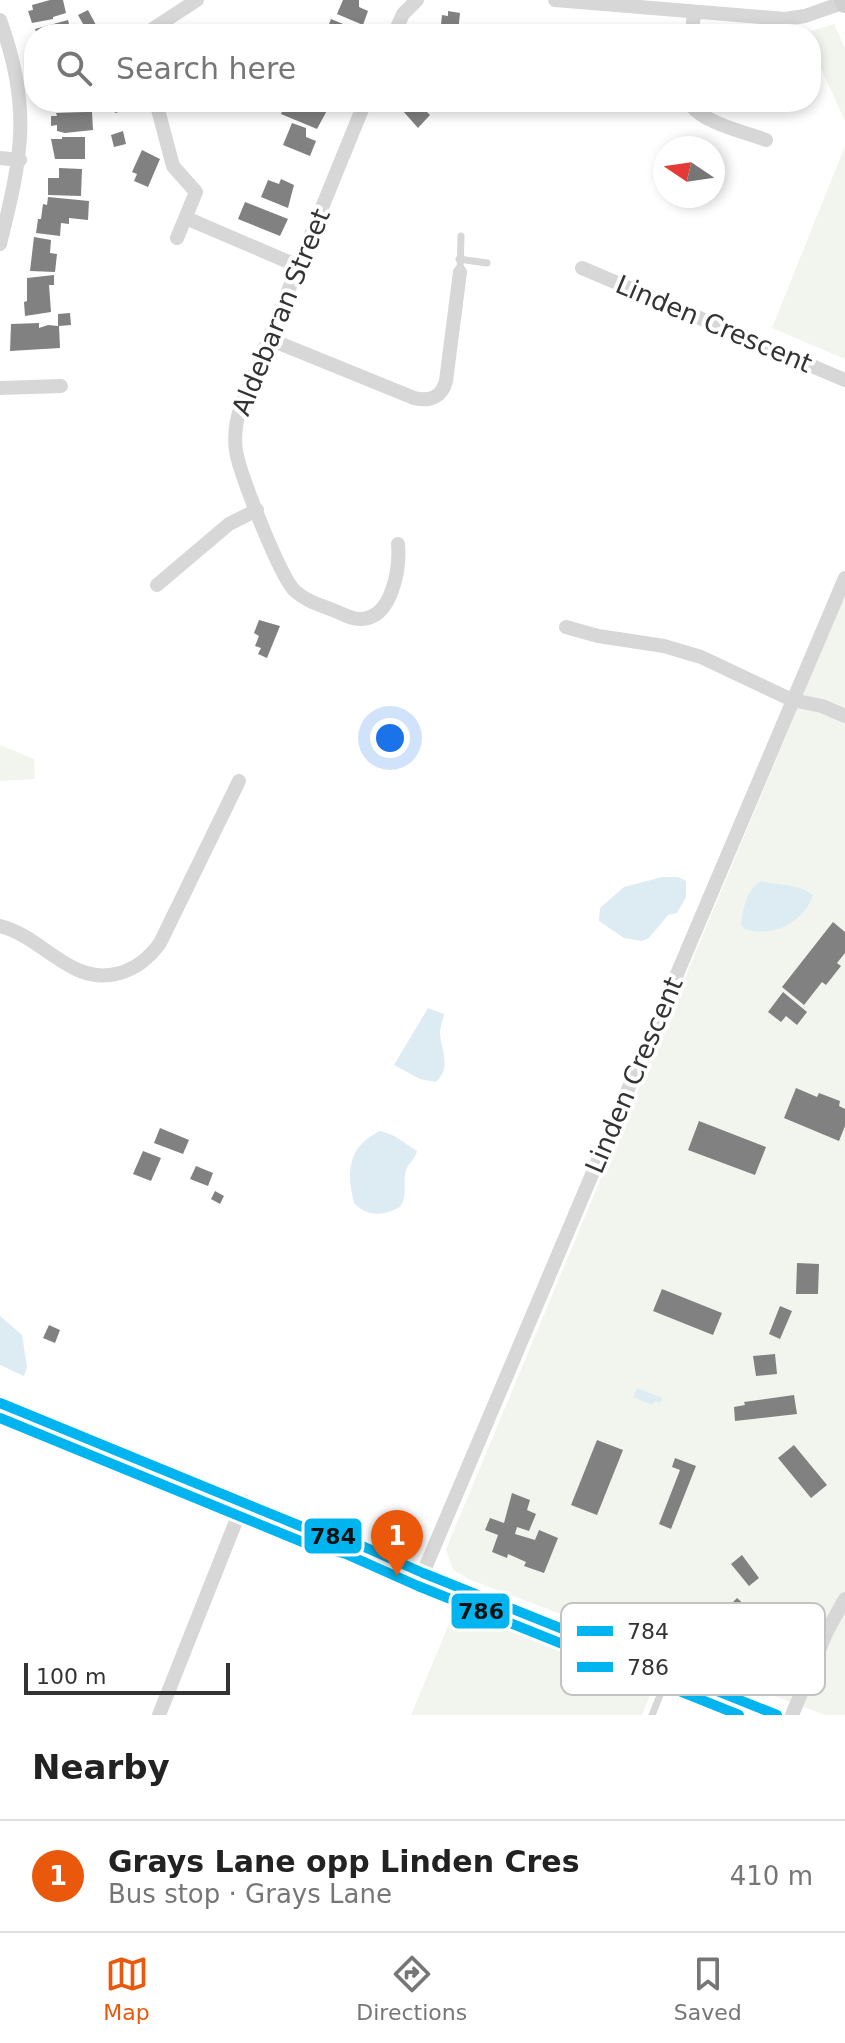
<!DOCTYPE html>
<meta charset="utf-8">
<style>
:root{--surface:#fff;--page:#f6f6f6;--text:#222;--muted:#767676;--line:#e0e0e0;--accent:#ea580c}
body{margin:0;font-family:"DejaVu Sans",sans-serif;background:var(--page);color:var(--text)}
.compass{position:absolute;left:653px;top:136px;width:72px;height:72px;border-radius:50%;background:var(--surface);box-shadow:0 4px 12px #0003;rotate:283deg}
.scale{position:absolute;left:24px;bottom:20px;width:206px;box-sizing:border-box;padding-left:8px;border:4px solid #333;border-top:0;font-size:22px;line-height:28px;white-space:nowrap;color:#333;-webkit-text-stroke:6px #fff;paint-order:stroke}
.you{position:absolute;left:390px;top:738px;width:28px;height:28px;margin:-20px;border:6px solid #fff;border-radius:50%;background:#1a73e8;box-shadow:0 0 0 12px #1a73e833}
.badge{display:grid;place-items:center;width:52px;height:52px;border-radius:50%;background:var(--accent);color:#fff;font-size:26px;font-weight:700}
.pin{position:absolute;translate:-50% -66px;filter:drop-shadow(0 2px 4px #0008)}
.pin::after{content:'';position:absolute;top:42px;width:28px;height:24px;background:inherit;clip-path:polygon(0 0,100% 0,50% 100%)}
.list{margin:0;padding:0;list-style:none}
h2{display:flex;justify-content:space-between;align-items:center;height:104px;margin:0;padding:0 32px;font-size:34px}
h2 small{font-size:26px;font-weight:400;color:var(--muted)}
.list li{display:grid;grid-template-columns:52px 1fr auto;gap:24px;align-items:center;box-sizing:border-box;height:112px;padding:0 32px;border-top:2px solid var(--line)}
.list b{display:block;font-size:30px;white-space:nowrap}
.list p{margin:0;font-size:26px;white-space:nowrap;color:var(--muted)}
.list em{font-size:26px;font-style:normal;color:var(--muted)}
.icon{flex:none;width:44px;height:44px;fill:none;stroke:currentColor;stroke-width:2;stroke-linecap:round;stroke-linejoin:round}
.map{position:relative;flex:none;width:845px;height:1715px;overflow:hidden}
.search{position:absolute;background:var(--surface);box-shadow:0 4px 12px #0003;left:24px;right:24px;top:24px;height:88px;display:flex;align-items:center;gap:20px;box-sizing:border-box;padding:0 28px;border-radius:32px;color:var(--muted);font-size:30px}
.sheet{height:216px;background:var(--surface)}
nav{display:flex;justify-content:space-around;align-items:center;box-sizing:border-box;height:112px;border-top:2px solid var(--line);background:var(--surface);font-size:22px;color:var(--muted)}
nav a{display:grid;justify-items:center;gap:4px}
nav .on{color:var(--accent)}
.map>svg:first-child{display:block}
.green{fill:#f1f5ed}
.water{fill:#ddebf3}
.building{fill:#818181}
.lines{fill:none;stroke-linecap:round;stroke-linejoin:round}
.lane{stroke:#d7d7d7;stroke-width:7}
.street{stroke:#d7d7d7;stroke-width:14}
.secondary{stroke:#d0d0d0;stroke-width:20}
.bus-1-casing{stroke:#fff;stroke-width:16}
.bus-2-casing{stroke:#fff;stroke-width:16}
.bus-1{stroke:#00b5ef;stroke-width:10}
.bus-2{stroke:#00b5ef;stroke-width:10}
.labels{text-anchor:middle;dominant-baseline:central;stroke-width:8;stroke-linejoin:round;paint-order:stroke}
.street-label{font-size:26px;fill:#333;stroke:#fff}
.key{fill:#fff;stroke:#c2c2c2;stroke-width:2}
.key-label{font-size:22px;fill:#333}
.line-badge{stroke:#fff;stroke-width:3}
.pale-badge-label{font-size:22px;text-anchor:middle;font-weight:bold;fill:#111}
</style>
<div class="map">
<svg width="845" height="1715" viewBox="0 0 845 1715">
<rect width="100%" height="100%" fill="#fff"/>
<path class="green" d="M834,24L845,48V121L811,47V34L805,33Z
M845,146V359L772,328Z
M845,595V1715H825L471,1580L453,1570L446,1549Z
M0,745L34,759L35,779L0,781Z
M457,1605L656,1680L642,1715H411Z"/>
<path class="water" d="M662,877H678L686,881V897L677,913L668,915L649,938L642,941L624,938L599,921L600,908L624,887Z
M761,881C779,886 798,883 813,895C804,923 772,938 745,929L741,924C744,906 746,891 761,881Z
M428,1008L444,1014C443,1020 440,1027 440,1033C441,1051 452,1067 436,1082L420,1079L394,1065Z
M380,1131C395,1134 404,1143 417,1151C415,1159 410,1161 407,1168C401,1181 409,1194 400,1207C384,1216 367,1217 354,1203C346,1172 348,1146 380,1131Z
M0,1316L22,1335L27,1367L24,1376L0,1365Z
M637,1388L662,1398L660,1403L655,1401L652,1405L633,1397Z"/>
<path class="building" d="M50,0H63L66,13L53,17V19L32,23L28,11L33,10L32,5Z
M343,0H359V7L368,11L363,25L337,14Z
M88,10L96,25L87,31L78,15Z
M448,11L460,13L458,34H440L442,15L448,16Z
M331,19L353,28L351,34H325Z
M68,20L71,33L37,34L35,29Z
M49,102H82V105L50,109Z
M113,102H129L130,109L115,113Z
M286,102H298L306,107L308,102L330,105L317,129L281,114Z
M395,102H417L430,115L418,128Z
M85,112H92L93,130L65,133L57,131V125L51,126V116H57L56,113Z
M292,123L306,128V137L316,141L310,156L283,145Z
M123,131L126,144L114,147L111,135Z
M62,137H85V159H55L51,139H62Z
M142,150L160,159L148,187L134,181L137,174L132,172Z
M59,168L82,169L81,196L48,195V178H59Z
M281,179L294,185L288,208L261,197L268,180L279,184Z
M48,197L89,201L88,220L69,218V224L61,223L60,236L36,233L38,219H41L43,204L47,205Z
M245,202L288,219L280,236L238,219Z
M34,237L51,240L50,253L57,254L55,272L30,271Z
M54,275V285H49L51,312L25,316L24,302L27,301V278Z
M70,313L71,325L59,326L60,348L10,351L11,324L39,323V328L48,325L58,326V314Z
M259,620L280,626L267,658L258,654L261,648L255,646L259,636L254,633Z
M833,922L845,932V953L837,963L841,966L826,985L822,982L804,1005L782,987Z
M783,992L807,1012L797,1025L786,1016L781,1022L768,1012Z
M796,1088L817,1097L819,1093L840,1101L839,1106L845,1109V1126L839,1141L784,1118Z
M699,1121L766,1147L755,1175L688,1150Z
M160,1128L189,1140L183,1154L154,1143Z
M143,1151L161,1158L151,1181L133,1174Z
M196,1166L213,1173L208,1186L190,1179Z
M215,1191L224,1196L220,1204L211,1199Z
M797,1263L819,1264L818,1294H796Z
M662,1289L722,1313L713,1335L653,1311Z
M780,1306L792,1311L780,1339L769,1334Z
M49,1325L60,1330L55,1343L43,1338Z
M775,1354L777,1374L756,1376L753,1356Z
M794,1395L797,1414L735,1421L734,1407L745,1405L744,1402Z
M597,1440L623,1450L597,1515L571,1505Z
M794,1445L827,1485L811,1498L778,1458Z
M675,1458L696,1466L671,1529L659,1524L680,1470L672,1467Z
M512,1493L530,1500L527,1510L536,1514L529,1531L517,1527L515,1534L535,1540L539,1530L558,1538L544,1573L524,1566L526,1562L508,1554L507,1558L492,1552L498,1535L485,1530L490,1518L504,1523Z
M742,1555L759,1578L749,1586L731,1564Z
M737,1598L746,1606L750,1603L758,1611L776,1617L774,1626L785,1637L767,1656L759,1648L763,1644L744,1626L739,1627L735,1623V1618L726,1609Z"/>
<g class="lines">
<path class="lane" d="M459,259L487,263
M460,272L461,236
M652,1715L669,1673"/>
<path class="street" d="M555,0L785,19L805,16L845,2
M0,20C32,108 22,156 0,244
M145,34L197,0
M394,34L403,14L417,0
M692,34L694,12
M156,102L173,166L196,192L177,238
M365,102L240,409C236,422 234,437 236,451C240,474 280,577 295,591C306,601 320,605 333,610C343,614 352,620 362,619C393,617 400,567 398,544
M689,102C699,122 745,132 766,140
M0,158L20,160
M186,218L298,266
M582,268L845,380
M269,339L414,398C430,402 442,397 446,381L460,272
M0,388L61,386
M157,585L229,524L257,510
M566,627L598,636L664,646L701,657L792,700L822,706L845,716
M0,926C44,937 71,987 120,973C137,968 150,957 160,943L239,781
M0,1403L310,1530L351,1541L423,1573L777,1715
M423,1573L845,578
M159,1715L244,1501
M792,1715L827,1631L845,1599"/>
<path class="secondary" d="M844,0L845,3"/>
<defs>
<path id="bus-1" d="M0,1403L310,1530L351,1541L423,1573L777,1715"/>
<path id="bus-2" d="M0,1418L305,1543L346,1554L418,1586L739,1715"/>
</defs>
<use href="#bus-1" class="bus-1-casing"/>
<use href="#bus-2" class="bus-2-casing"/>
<use href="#bus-1" class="bus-1"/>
<use href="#bus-2" class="bus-2"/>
</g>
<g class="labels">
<g class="street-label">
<text transform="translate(281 312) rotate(-68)">Aldebaran Street</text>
<text transform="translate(714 324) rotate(23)">Linden Crescent</text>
<text transform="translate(634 1075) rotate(-67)">Linden Crescent</text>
</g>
</g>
<rect x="561" y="1603" width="264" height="92" rx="12" class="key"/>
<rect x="577" y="1626" width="36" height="10" fill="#00b5ef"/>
<rect x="577" y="1662" width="36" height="10" fill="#00b5ef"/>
<g class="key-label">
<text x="627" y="1639">784</text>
<text x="627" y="1675">786</text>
</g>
<g class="line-badge">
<rect x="303" y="1517" width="60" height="38" rx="8" fill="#00b5ef"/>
<rect x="450" y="1592" width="61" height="38" rx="8" fill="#00b5ef"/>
</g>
<g class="pale-badge-label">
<text x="333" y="1544">784</text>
<text x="481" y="1619">786</text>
</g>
</svg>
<svg class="compass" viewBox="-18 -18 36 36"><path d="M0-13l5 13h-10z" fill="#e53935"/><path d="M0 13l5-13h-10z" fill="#767676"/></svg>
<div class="scale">100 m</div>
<div class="you"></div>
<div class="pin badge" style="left:397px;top:1576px">1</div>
<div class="search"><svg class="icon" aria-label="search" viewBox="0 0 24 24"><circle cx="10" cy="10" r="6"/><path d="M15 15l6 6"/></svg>Search here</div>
</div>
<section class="sheet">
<h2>Nearby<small></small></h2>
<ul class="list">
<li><span class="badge">1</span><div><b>Grays Lane opp Linden Cres</b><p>Bus stop · Grays Lane</p></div><em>410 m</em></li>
</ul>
</section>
<nav>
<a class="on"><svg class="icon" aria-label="map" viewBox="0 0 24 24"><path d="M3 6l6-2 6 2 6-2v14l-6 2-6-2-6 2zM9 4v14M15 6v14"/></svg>Map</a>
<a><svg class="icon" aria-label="directions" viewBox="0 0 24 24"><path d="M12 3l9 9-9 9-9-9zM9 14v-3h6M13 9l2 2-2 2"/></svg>Directions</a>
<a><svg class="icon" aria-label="saved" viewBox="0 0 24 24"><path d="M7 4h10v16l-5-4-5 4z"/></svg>Saved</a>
</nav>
